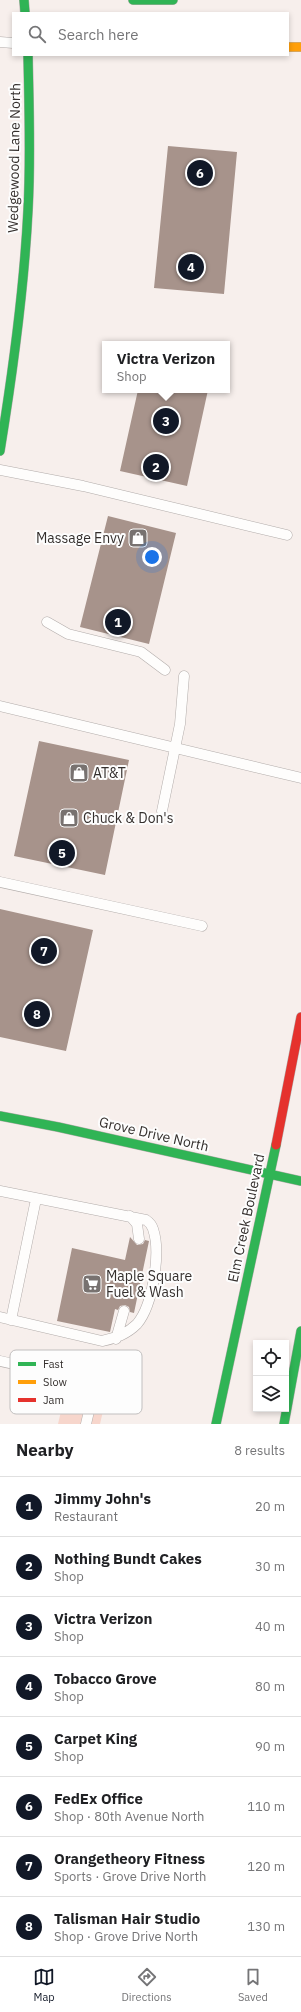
<!DOCTYPE html>
<meta charset="utf-8">
<style>
:root{--surface:#fff;--page:#f2f2f2;--text:#202124;--muted:#757577;--line:#e0e0e0;--accent:#111827}
body{margin:0;font-family:"IBM Plex Sans",sans-serif;background:var(--page);color:var(--text)}
.controls{position:absolute;right:12px;bottom:12px;display:grid;overflow:hidden;border-radius:0px;box-shadow:0 2px 6px #0003}
.controls button{width:36px;height:36px;display:grid;place-items:center;padding:0;border:0;border-bottom:1px solid var(--line);background:var(--surface);color:var(--text);font:20px sans-serif}
.you{position:absolute;left:152px;top:557px;width:14px;height:14px;margin:-10px;border:3px solid #fff;border-radius:50%;background:#1a73e8;box-shadow:0 0 0 6px #1a73e833}
.badge{display:grid;place-items:center;width:26px;height:26px;border-radius:50%;background:var(--accent);color:#fff;font-size:13px;font-weight:700}
.pin{position:absolute;translate:-50% -50%;border:2px solid #fff;box-shadow:0 1px 4px #0006}
.popup{position:absolute;left:102px;top:341px;width:128px;height:52px;box-sizing:border-box;display:grid;place-content:center;border-radius:0px;background:var(--surface);filter:drop-shadow(0 1px 3px #0005);font-size:13px;white-space:nowrap;color:var(--muted)}
.popup b{font-size:15px;color:var(--text)}
.popup::after{content:'';position:absolute;left:50%;top:100%;margin-left:-8px;border:8px solid transparent;border-top-color:var(--surface)}
.list{margin:0;padding:0;list-style:none}
h2{display:flex;justify-content:space-between;align-items:center;height:52px;margin:0;padding:0 16px;font-size:17px}
h2 small{font-size:13px;font-weight:400;color:var(--muted)}
.list li{display:grid;grid-template-columns:26px 1fr auto;gap:12px;align-items:center;box-sizing:border-box;height:60px;padding:0 16px;border-top:1px solid var(--line)}
.list b{display:block;font-size:15px;white-space:nowrap}
.list p{margin:0;font-size:13px;white-space:nowrap;color:var(--muted)}
.list em{font-size:13px;font-style:normal;color:var(--muted)}
.icon{flex:none;width:22px;height:22px;fill:none;stroke:currentColor;stroke-width:2;stroke-linecap:round;stroke-linejoin:round}
.map{position:relative;flex:none;width:301px;height:1424px;overflow:hidden}
.search{position:absolute;background:var(--surface);box-shadow:0 2px 6px #0003;left:12px;right:12px;top:12px;height:44px;display:flex;align-items:center;gap:10px;box-sizing:border-box;padding:0 14px;border-radius:0px;color:var(--muted);font-size:15px}
.sheet{height:532px;background:var(--surface)}
nav{display:flex;justify-content:space-around;align-items:center;box-sizing:border-box;height:56px;border-top:1px solid var(--line);background:var(--surface);font-size:11px;color:var(--muted)}
nav a{display:grid;justify-items:center;gap:2px}
nav .on{color:var(--accent)}
.map>svg:first-child{display:block}
.green{fill:#f7d6cc}
.building{fill:#a7938b}
.lines{fill:none;stroke-linecap:round;stroke-linejoin:round}
.lane-casing{stroke:#b2acaa;stroke-width:11}
.fast-casing{stroke:#b2acaa;stroke-width:10}
.slow-casing{stroke:#b2acaa;stroke-width:10}
.jam-casing{stroke:#b2acaa;stroke-width:10}
.lane{stroke:#fefdfc;stroke-width:10}
.fast{stroke:#30b455;stroke-width:9}
.slow{stroke:#ff9f0a;stroke-width:9}
.jam{stroke:#e5322d;stroke-width:9}
.labels{text-anchor:middle;dominant-baseline:central;stroke-width:4;stroke-linejoin:round;paint-order:stroke}
.street-label{font-size:14px;fill:#342f2d;stroke:#fdfdfd}
.poi-label{font-size:14px;fill:#342f2d;stroke:#fdfdfd;text-anchor:start}
.key{fill:#fdfdfd;stroke:#c1bfbf;stroke-width:1}
.key-label{font-size:11px;fill:#342f2d}
</style>
<div class="map">
<svg width="301" height="1424" viewBox="0 0 301 1424">
<rect width="100%" height="100%" fill="#f7efec"/>
<path class="green" d="M66,1390L106,1398L100,1424H58Z"/>
<path class="building" d="M168,146L237,152L224,294L154,288Z
M138,390H208L187,486L120,471Z
M108,516L176,533L149,644L80,627Z
M39,741L129,760L105,875L14,856Z
M0,909L93,930L66,1051L0,1037Z
M130,1237L137,1245L143,1244L145,1240L149,1241L134,1313L130,1312L129,1307L125,1305L120,1306L118,1310L115,1309L110,1332L57,1321L72,1248L125,1260Z"/>
<g class="lines">
<defs>
<path id="lane" d="M0,42L13,43
M0,470L83,486L287,535
M47,622L68,634L141,652L165,670
M0,706L301,778
M162,811L180,724L184,676
M0,882L202,926
M0,1191L146,1220C149,1222 152,1225 153,1229C161,1252 153,1305 137,1324C127,1334 116,1338 102,1341L0,1317
M130,1216L137,1224L139,1239
M11,1320L36,1199
M116,1339L124,1311
M0,1361L77,1378L93,1394L86,1424"/>
<path id="fast" d="M24,0L25,13
M133,0H173
M0,451C13,371 24,291 28,210C31,158 29,107 28,55
M0,1116L58,1127L301,1181
M216,1424L276,1145
M284,1424L301,1331"/>
<path id="slow" d="M288,47H301"/>
<path id="jam" d="M276,1145L301,1017"/>
</defs>
<use href="#lane" class="lane-casing"/>
<use href="#fast" class="fast-casing"/>
<use href="#slow" class="slow-casing"/>
<use href="#jam" class="jam-casing"/>
<use href="#lane" class="lane"/>
<use href="#fast" class="fast"/>
<use href="#slow" class="slow"/>
<use href="#jam" class="jam"/>
</g>
<defs>
<symbol id="shop-square" viewBox="-11 -11 22 22"><rect x="-9" y="-9" width="18" height="18" rx="4" fill="#787270" stroke="#fdfdfd"/><path d="M-5-2.5h2.3a2.7 3.5 0 0 1 5.4 0H5L5.5 6h-11ZM-1.5-2.5h3a1.5 2.3 0 0 0-3 0Z" fill="#fff"/></symbol>
<symbol id="supermarket-square" viewBox="-11 -11 22 22"><rect x="-9" y="-9" width="18" height="18" rx="4" fill="#787270" stroke="#fdfdfd"/><path d="M-6-5.5h2.5l.6 2H6L4.5 2H-2.5L-4.4-4H-6ZM-1.5 3.2a1.3 1.3 0 1 0 .1 0ZM3 3.2a1.3 1.3 0 1 0 .1 0Z" fill="#fff"/></symbol>
</defs>
<g fill-rule="evenodd">
<use href="#shop-square" x="127" y="527" width="22" height="22"/>
<use href="#shop-square" x="68" y="762" width="22" height="22"/>
<use href="#shop-square" x="58" y="807" width="22" height="22"/>
<use href="#supermarket-square" x="81" y="1273" width="22" height="22"/>
</g>
<g class="labels">
<g class="street-label">
<text transform="translate(14 158) rotate(-89)">Wedgewood Lane North</text>
<text transform="translate(154 1134) rotate(13)">Grove Drive North</text>
<text transform="translate(246 1218) rotate(-78)">Elm Creek Boulevard</text>
</g>
<g class="poi-label">
<text x="124" y="538" text-anchor="end">Massage Envy</text>
<text x="93" y="773">AT&amp;T</text>
<text x="83" y="818">Chuck &amp; Don's</text>
<text x="106" y="1276">Maple Square<tspan x="106" dy="16">Fuel &amp; Wash</tspan></text>
</g>
</g>
<rect x="10" y="1350" width="132" height="64" rx="6" class="key"/>
<rect x="18" y="1362" width="18" height="4" fill="#30b455"/>
<rect x="18" y="1380" width="18" height="4" fill="#ff9f0a"/>
<rect x="18" y="1398" width="18" height="4" fill="#e5322d"/>
<g class="key-label">
<text x="43" y="1368">Fast</text>
<text x="43" y="1386">Slow</text>
<text x="43" y="1404">Jam</text>
</g>
</svg>
<div class="controls">
<button><svg class="icon" aria-label="locate" viewBox="0 0 24 24"><circle cx="12" cy="12" r="6"/><path d="M12 2v4M12 18v4M2 12h4M18 12h4"/></svg></button>
<button><svg class="icon" aria-label="layers" viewBox="0 0 24 24"><path d="M12 4l9 5-9 5-9-5zM3 14l9 5 9-5"/></svg></button>
</div>
<div class="you"></div>
<div class="pin badge" style="left:118px;top:622px">1</div>
<div class="pin badge" style="left:156px;top:467px">2</div>
<div class="pin badge" style="left:166px;top:421px">3</div>
<div class="popup"><b>Victra Verizon</b>Shop</div>
<div class="pin badge" style="left:191px;top:267px">4</div>
<div class="pin badge" style="left:62px;top:853px">5</div>
<div class="pin badge" style="left:200px;top:173px">6</div>
<div class="pin badge" style="left:44px;top:951px">7</div>
<div class="pin badge" style="left:37px;top:1014px">8</div>
<div class="search"><svg class="icon" aria-label="search" viewBox="0 0 24 24"><circle cx="10" cy="10" r="6"/><path d="M15 15l6 6"/></svg>Search here</div>
</div>
<section class="sheet">
<h2>Nearby<small>8 results</small></h2>
<ul class="list">
<li><span class="badge">1</span><div><b>Jimmy John's</b><p>Restaurant</p></div><em>20 m</em></li>
<li><span class="badge">2</span><div><b>Nothing Bundt Cakes</b><p>Shop</p></div><em>30 m</em></li>
<li><span class="badge">3</span><div><b>Victra Verizon</b><p>Shop</p></div><em>40 m</em></li>
<li><span class="badge">4</span><div><b>Tobacco Grove</b><p>Shop</p></div><em>80 m</em></li>
<li><span class="badge">5</span><div><b>Carpet King</b><p>Shop</p></div><em>90 m</em></li>
<li><span class="badge">6</span><div><b>FedEx Office</b><p>Shop · 80th Avenue North</p></div><em>110 m</em></li>
<li><span class="badge">7</span><div><b>Orangetheory Fitness</b><p>Sports · Grove Drive North</p></div><em>120 m</em></li>
<li><span class="badge">8</span><div><b>Talisman Hair Studio</b><p>Shop · Grove Drive North</p></div><em>130 m</em></li>
</ul>
</section>
<nav>
<a class="on"><svg class="icon" aria-label="map" viewBox="0 0 24 24"><path d="M3 6l6-2 6 2 6-2v14l-6 2-6-2-6 2zM9 4v14M15 6v14"/></svg>Map</a>
<a><svg class="icon" aria-label="directions" viewBox="0 0 24 24"><path d="M12 3l9 9-9 9-9-9zM9 14v-3h6M13 9l2 2-2 2"/></svg>Directions</a>
<a><svg class="icon" aria-label="saved" viewBox="0 0 24 24"><path d="M7 4h10v16l-5-4-5 4z"/></svg>Saved</a>
</nav>
